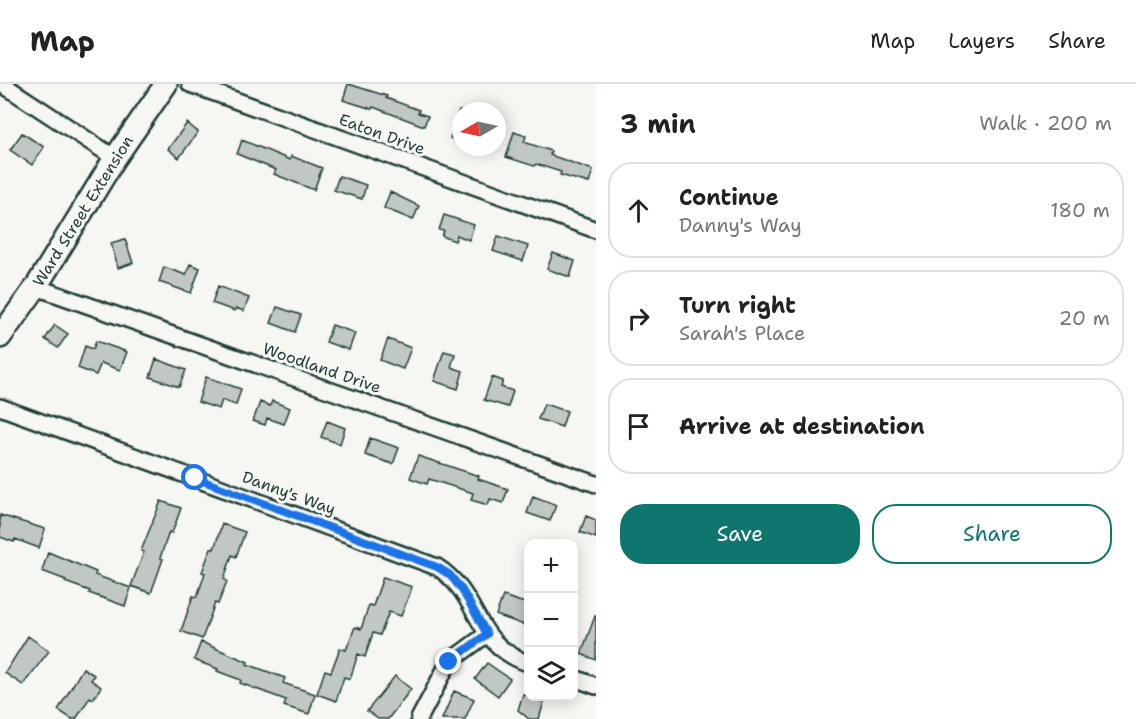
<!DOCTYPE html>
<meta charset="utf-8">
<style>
:root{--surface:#fff;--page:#f6f6f6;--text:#222;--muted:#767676;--line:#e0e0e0;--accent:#0f766e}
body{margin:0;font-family:"Shantell Sans",sans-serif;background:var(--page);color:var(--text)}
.controls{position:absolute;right:18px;bottom:18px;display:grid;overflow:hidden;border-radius:12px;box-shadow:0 3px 15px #0003}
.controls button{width:54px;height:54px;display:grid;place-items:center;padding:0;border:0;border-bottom:2px solid var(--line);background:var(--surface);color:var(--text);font:30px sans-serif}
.compass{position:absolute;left:452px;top:18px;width:54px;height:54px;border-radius:50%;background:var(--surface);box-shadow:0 3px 15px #0003;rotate:261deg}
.stop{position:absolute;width:18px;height:18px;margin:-14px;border:4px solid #1a73e8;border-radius:50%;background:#fff}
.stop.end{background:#1a73e8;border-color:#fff;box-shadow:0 2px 6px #0008}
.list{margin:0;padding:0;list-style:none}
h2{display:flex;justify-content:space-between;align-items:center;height:78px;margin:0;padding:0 24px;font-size:26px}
h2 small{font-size:20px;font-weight:400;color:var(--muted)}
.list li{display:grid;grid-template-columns:39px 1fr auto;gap:18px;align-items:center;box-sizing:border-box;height:96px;margin:0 12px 12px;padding:0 12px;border:2px solid var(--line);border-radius:24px}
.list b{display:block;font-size:22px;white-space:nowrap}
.list p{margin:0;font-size:20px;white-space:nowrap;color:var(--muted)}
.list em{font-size:20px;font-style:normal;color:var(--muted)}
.actions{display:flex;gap:12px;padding:18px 24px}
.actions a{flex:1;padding:14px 0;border:2px solid var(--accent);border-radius:24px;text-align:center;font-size:21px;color:var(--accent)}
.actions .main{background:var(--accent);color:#fff}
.icon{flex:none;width:33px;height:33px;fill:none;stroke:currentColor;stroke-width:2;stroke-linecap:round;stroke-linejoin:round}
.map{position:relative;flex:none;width:596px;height:635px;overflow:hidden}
header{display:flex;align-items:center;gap:36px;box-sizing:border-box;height:84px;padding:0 30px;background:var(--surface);border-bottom:2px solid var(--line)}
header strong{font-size:28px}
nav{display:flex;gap:33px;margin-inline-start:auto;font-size:21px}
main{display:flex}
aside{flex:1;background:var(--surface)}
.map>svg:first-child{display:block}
.building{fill:#c1c8c3;stroke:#1f3d34;stroke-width:1.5}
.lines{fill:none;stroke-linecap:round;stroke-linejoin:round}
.street-casing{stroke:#1f3d34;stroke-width:20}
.secondary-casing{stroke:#1f3d34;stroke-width:26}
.street{stroke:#f6f6f2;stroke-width:15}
.secondary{stroke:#f6f6f2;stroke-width:21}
.route{stroke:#1a73e8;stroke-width:8}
.labels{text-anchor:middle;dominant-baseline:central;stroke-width:6;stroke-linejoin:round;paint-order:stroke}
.street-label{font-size:16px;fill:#1f3d34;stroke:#f6f6f2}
</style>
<header>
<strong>Map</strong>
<nav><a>Map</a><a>Layers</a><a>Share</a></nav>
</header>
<main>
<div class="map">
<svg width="596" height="635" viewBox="0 0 596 635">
<rect width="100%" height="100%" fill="#f6f6f2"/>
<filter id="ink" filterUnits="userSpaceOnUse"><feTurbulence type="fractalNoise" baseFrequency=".0167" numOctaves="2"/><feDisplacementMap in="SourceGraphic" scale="12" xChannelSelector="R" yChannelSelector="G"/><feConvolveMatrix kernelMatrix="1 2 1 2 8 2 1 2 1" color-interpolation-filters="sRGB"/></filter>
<g filter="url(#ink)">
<path class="building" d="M348,0L387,12L386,14L419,26L418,29L428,32L424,42L373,23L372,25L343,16Z
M459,27H461V58L450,54Z
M187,39L198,48L179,74L168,65Z
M514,48L526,52L524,58L551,67L550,71L593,86L589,99L560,91L561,88L536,80L534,82L506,73Z
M22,49L44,63L32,81L10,66Z
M242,56L290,76L291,72L322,84L314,106L274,90L276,86L237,70Z
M339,92L366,101L362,115L334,106Z
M390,108L419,122L413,136L384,124Z
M444,131L474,141L469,156L457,151L455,157L442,152L444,147L439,146Z
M498,152L528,162L523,177L493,167Z
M125,155L133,179L118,184L111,159Z
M553,169L575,177L570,193L547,185Z
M190,180L200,184L191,209L159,198L164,183L186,191Z
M218,202L249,214L244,227L236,224L235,227L212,219Z
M277,223L301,231L295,248L271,239Z
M55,241L68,250L58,264L45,255Z
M332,241L355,249L349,266L326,258Z
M388,255L411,264L403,285L380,276Z
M96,257L127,268L120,286L101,279L96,291L78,284L85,262L93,265Z
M444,267L455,270L451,283L463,287L458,305L434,297Z
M156,275L186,286L179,303L150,293Z
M206,293L241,305L236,321L222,316L219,325L198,318Z
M492,293L503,297L501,303L513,307L508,323L484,316Z
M272,317L290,324L284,340L267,334L265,341L253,337L260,318L270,322Z
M544,320L567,327L562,343L538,335Z
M327,337L345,344L340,360L321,353Z
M370,354L399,364L393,380L365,371Z
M418,372L479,392L478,395L508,405L503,419L490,415L488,421L471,416L473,409L429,395L427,400L410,394Z
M533,412L556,421L550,437L527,429Z
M161,417L181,424L172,449L169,448L160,474L163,475L151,509L131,502L144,468L141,467Z
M0,431L45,445L39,464L15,455L14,458L0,453Z
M586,432L596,436V454L580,448Z
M222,440L245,448L236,473L232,471L224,495L227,497L218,520L215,519L202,555L181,547L193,512L197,513L205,489L202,488L211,464L214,465Z
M48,468L96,488L95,491L131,504L125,522L89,509L90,507L65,498L66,496L42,487Z
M383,493L412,503L401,532L389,528L380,551L373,549L365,573L358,570L350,595L344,593L336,617L317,610L325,586L331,588L340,564L346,566L355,543L361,545L369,521L373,522Z
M503,512L528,520L524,541L496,531Z
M595,532L596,533V576L581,570Z
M28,552L49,567L23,601L5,589Z
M201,558L248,578L247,580L285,594L283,599L315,610L309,630L284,622L286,616L240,599L241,596L217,587L218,585L194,576Z
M487,579L510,595L498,612L475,595Z
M83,584L94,591L91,596L101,603L93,615L90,613L76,635H72L58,626Z
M395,592L411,605L388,635H378L367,627Z
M454,607L474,615L465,635H442Z
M523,610L544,618L539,635H529L518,626Z"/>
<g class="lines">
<defs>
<path id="street" d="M2,0L115,74
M190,0L596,146
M36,203L596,400
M0,323L437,483C481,511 472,560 528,579
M574,594L596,602
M419,635L449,578L487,550"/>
<path id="secondary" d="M0,253L36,203L115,74L166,0"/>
</defs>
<use href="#street" class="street-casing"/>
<use href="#secondary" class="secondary-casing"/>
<use href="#street" class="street"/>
<use href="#secondary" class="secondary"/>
</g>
</g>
<g class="lines" filter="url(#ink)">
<path class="route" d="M195,394L437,483L450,491L462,506L487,550L449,578"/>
</g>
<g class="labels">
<g class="street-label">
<text transform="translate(382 50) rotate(20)">Eaton Drive</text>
<text transform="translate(83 127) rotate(-58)">Ward Street Extension</text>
<text transform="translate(322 284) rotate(19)">Woodland Drive</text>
<text transform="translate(289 409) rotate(20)">Danny's Way</text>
</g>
</g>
</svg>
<div class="controls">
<button>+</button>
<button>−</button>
<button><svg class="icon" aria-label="layers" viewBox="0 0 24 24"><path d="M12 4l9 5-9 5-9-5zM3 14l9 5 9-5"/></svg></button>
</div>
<svg class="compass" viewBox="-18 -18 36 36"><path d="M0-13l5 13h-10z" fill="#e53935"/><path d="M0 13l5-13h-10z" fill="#767676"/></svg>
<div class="stop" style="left:195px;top:394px"></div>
<div class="stop end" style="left:449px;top:578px"></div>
</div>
<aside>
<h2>3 min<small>Walk · 200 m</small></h2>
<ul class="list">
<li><svg class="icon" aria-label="ahead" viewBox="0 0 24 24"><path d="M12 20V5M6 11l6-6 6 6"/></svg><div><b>Continue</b><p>Danny's Way</p></div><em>180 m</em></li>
<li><svg class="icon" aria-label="right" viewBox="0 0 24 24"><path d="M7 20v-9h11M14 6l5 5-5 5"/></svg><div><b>Turn right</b><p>Sarah's Place</p></div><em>20 m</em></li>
<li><svg class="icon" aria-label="arrive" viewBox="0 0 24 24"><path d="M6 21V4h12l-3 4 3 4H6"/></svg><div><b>Arrive at destination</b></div></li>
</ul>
<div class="actions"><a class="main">Save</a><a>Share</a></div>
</aside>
</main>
